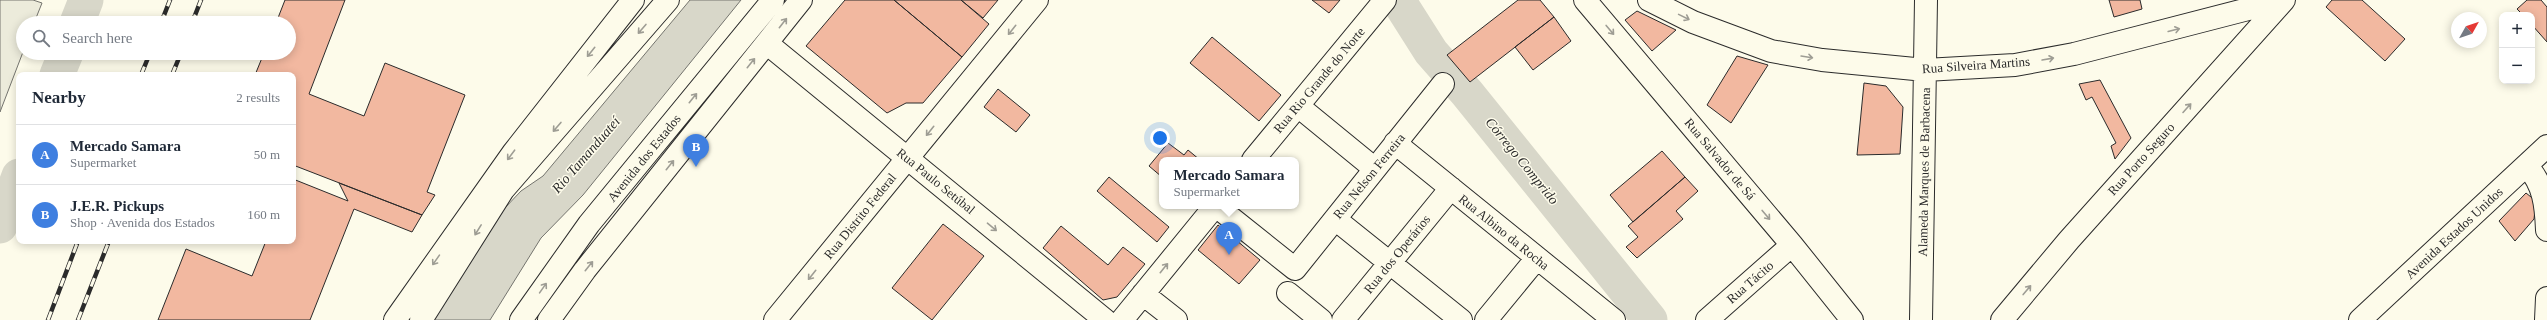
<!DOCTYPE html>
<meta charset="utf-8">
<style>
:root{--surface:#fff;--page:#f6f6f7;--text:#1f2937;--muted:#747a83;--line:#e0e1e3;--accent:#c62828}
body{margin:0;font-family:"Times New Roman",serif;background:var(--page);color:var(--text)}
.controls{position:absolute;right:12px;top:12px;display:grid;overflow:hidden;border-radius:8px;box-shadow:0 2px 10px #0003}
.controls button{width:36px;height:36px;display:grid;place-items:center;padding:0;border:0;border-bottom:1px solid var(--line);background:var(--surface);color:var(--text);font:20px sans-serif}
.compass{position:absolute;left:2451px;top:12px;width:36px;height:36px;border-radius:50%;background:var(--surface);box-shadow:0 2px 10px #0003;rotate:50deg}
.you{position:absolute;left:1160px;top:138px;width:14px;height:14px;margin:-10px;border:3px solid #fff;border-radius:50%;background:#1a73e8;box-shadow:0 0 0 6px #1a73e833}
.badge{display:grid;place-items:center;width:26px;height:26px;border-radius:50%;background:var(--accent);color:#fff;font-size:13px;font-weight:700}
.pin{position:absolute;translate:-50% -33px;filter:drop-shadow(0 1px 2px #0008)}
.pin::after{content:'';position:absolute;top:21px;width:14px;height:12px;background:inherit;clip-path:polygon(0 0,100% 0,50% 100%)}
.popup{position:absolute;left:1159px;top:157px;width:140px;height:52px;box-sizing:border-box;display:grid;place-content:center;border-radius:8px;background:var(--surface);filter:drop-shadow(0 1px 3px #0005);font-size:13px;white-space:nowrap;color:var(--muted)}
.popup b{font-size:15px;color:var(--text)}
.popup::after{content:'';position:absolute;left:50%;top:100%;margin-left:-8px;border:8px solid transparent;border-top-color:var(--surface)}
.list{margin:0;padding:0;list-style:none}
h2{display:flex;justify-content:space-between;align-items:center;height:52px;margin:0;padding:0 16px;font-size:17px}
h2 small{font-size:13px;font-weight:400;color:var(--muted)}
.list li{display:grid;grid-template-columns:26px 1fr auto;gap:12px;align-items:center;box-sizing:border-box;height:60px;padding:0 16px;border-top:1px solid var(--line)}
.list b{display:block;font-size:15px;white-space:nowrap}
.list p{margin:0;font-size:13px;white-space:nowrap;color:var(--muted)}
.list em{font-size:13px;font-style:normal;color:var(--muted)}
.icon{flex:none;width:22px;height:22px;fill:none;stroke:currentColor;stroke-width:2;stroke-linecap:round;stroke-linejoin:round}
.map{position:relative;flex:none;width:2547px;height:320px;overflow:hidden}
.search{position:absolute;background:var(--surface);box-shadow:0 2px 10px #0003;left:16px;top:16px;width:280px;height:44px;display:flex;align-items:center;gap:10px;box-sizing:border-box;padding:0 14px;border-radius:22px;color:var(--muted);font-size:15px}
.panel{position:absolute;background:var(--surface);box-shadow:0 2px 10px #0003;left:16px;top:72px;width:280px;height:172px;border-radius:8px}
.map>svg:first-child{display:block}
.green{fill:#ecebdb;stroke:#74746e}
.water{fill:#d8d7c9;stroke:#74746e}
.lines{fill:none;stroke-linecap:round;stroke-linejoin:round}
.river{stroke:#d8d7c9;stroke-width:35}
.building{fill:#f2b8a0;stroke:#2b2b2b}
.minor-casing{stroke:#2b2b2b;stroke-width:24}
.highway-casing{stroke:#2b2b2b;stroke-width:24}
.minor{stroke:#fdfbea;stroke-width:22}
.highway{stroke:#fdfbea;stroke-width:22}
.rail-casing{stroke:#2b2b2b;stroke-width:4.5}
.rail{stroke:#fdfbea;stroke-width:3;stroke-dasharray:9;stroke-linecap:butt}
.oneway{stroke:#9e9d94}
.labels{text-anchor:middle;dominant-baseline:central;stroke-width:3;stroke-linejoin:round;paint-order:stroke}
.street-label{font-size:13px;fill:#2b2b2b;stroke:#fdfbea}
.water-label{font-size:14px;font-style:italic;fill:#2b2b2b;stroke:#fdfbea}
</style>
<div class="map">
<svg width="2547" height="320" viewBox="0 0 2547 320">
<rect width="100%" height="100%" fill="#fdfbea"/>
<path class="green" d="M0,0H33L42,3L34,23H23V52L0,112Z"/>
<path class="water" d="M690,0H741L583,195L541,238L490,320H433L502,211L521,191L543,176Z"/>
<g class="lines">
<path class="river" d="M1398,0L1431,52L1467,93L1650,320
M77,23L86,0
M57,75L66,53
M0,226L19,176"/>
</g>
<path class="building" d="M285,0H345L309,94L364,116L385,63L465,95L427,192L435,195L422,215L293,165V75H255L264,53H289V23H276Z
M845,0H894L962,57L923,103H906L887,113L806,46Z
M894,0H961L989,24L962,57Z
M961,0H998L983,18Z
M1312,0H1340L1329,13Z
M1518,0H1540L1554,17L1470,82L1447,55Z
M2109,0H2140L2142,9L2114,17Z
M2332,0H2362L2405,39L2385,61L2326,7Z
M2527,0H2541L2547,7V42L2532,25V15H2523L2517,9Z
M1637,11L1676,30L1652,51L1625,20Z
M1554,17L1571,41L1533,70L1515,47Z
M1212,37L1281,95L1259,121L1190,63Z
M1737,56L1768,65L1731,123L1707,105Z
M2100,80L2131,138L2115,159L2111,146L2116,143L2092,97L2086,100L2079,84Z
M1864,83L1886,86L1903,107L1900,154L1857,155Z
M998,89L1030,115L1016,132L984,107Z
M1168,143L1184,155L1188,150L1200,160H1162V177L1149,166Z
M1662,151L1685,177L1633,222L1610,195Z
M1109,177L1169,227L1157,242L1097,191Z
M1685,177L1698,191L1676,211L1683,219L1637,258L1626,247L1638,237L1628,226Z
M293,179L348,201L339,183L422,215L412,232L354,209L310,320H158L186,249L252,276L266,241H293Z
M2526,193L2536,201L2534,219L2515,241L2499,221Z
M943,224L984,256L932,320L892,288Z
M1218,225L1260,260L1239,284L1198,250Z
M1061,226L1108,265L1123,247L1145,264L1117,297L1103,300L1043,248Z"/>
<g class="lines">
<defs>
<path id="minor" d="M1585,0L1792,245L1852,320
M1649,0L1693,22L1771,51L1822,60L1925,70L2015,65L2074,54L2283,0
M766,45L775,50L1105,320
M1298,106L1375,169
M1395,143L1614,320
M1253,160L1385,0
M2527,166C2544,185 2546,205 2547,230
M1216,206L1295,269L1443,84
M1335,219L1461,320
M1288,293L1321,320
M1143,294L1176,320
M775,320L1037,0
M1122,320L1215,206
M1343,320L1451,188
M1486,320L1537,258
M1707,320L1792,245
M1921,320L1926,0
M2002,320L2069,240L2284,0
M2360,320L2547,146
M2546,320L2547,298"/>
<path id="highway" d="M395,320L513,153L633,0
M421,320L503,190L668,0
M521,320L589,224L773,0
M549,320L585,270L801,0"/>
</defs>
<use href="#minor" class="minor-casing"/>
<use href="#highway" class="highway-casing"/>
<use href="#minor" class="minor"/>
<use href="#highway" class="highway"/>
<defs>
<path id="rail" d="M161,23L170,0
M192,23L201,0
M141,75L150,53
M172,75L181,53
M48,320L78,241
M78,320L109,241"/>
</defs>
<use href="#rail" class="rail-casing"/>
<use href="#rail" class="rail"/>
</g>
<defs><path id="oneway-shaft" d="M-6 0H5M1.5-3L5.5 0L1.5 3" fill="none" stroke-width="1.6" stroke-linecap="round" stroke-linejoin="round"/></defs>
<g class="oneway">
<use href="#oneway-shaft" transform="translate(1684 17) rotate(26)"/>
<use href="#oneway-shaft" transform="translate(783 23) rotate(-52)"/>
<use href="#oneway-shaft" transform="translate(642 29) rotate(131)"/>
<use href="#oneway-shaft" transform="translate(1012 30) rotate(129)"/>
<use href="#oneway-shaft" transform="translate(1610 30) rotate(50)"/>
<use href="#oneway-shaft" transform="translate(2174 30) rotate(-14)"/>
<use href="#oneway-shaft" transform="translate(591 52) rotate(129)"/>
<use href="#oneway-shaft" transform="translate(1807 57) rotate(9)"/>
<use href="#oneway-shaft" transform="translate(2048 59) rotate(-10)"/>
<use href="#oneway-shaft" transform="translate(751 63) rotate(-51)"/>
<use href="#oneway-shaft" transform="translate(693 98) rotate(-51)"/>
<use href="#oneway-shaft" transform="translate(2187 108) rotate(-48)"/>
<use href="#oneway-shaft" transform="translate(557 127) rotate(131)"/>
<use href="#oneway-shaft" transform="translate(930 131) rotate(129)"/>
<use href="#oneway-shaft" transform="translate(511 155) rotate(127)"/>
<use href="#oneway-shaft" transform="translate(670 165) rotate(-51)"/>
<use href="#oneway-shaft" transform="translate(1766 215) rotate(50)"/>
<use href="#oneway-shaft" transform="translate(992 227) rotate(40)"/>
<use href="#oneway-shaft" transform="translate(478 230) rotate(122)"/>
<use href="#oneway-shaft" transform="translate(436 260) rotate(125)"/>
<use href="#oneway-shaft" transform="translate(589 266) rotate(-51)"/>
<use href="#oneway-shaft" transform="translate(1164 268) rotate(-51)"/>
<use href="#oneway-shaft" transform="translate(812 275) rotate(129)"/>
<use href="#oneway-shaft" transform="translate(543 288) rotate(-55)"/>
<use href="#oneway-shaft" transform="translate(2027 290) rotate(-50)"/>
</g>
<g class="labels">
<g class="street-label">
<text transform="translate(1976 65) rotate(-4)">Rua Silveira Martins</text>
<text transform="translate(1319 80) rotate(-50)">Rua Rio Grande do Norte</text>
<text transform="translate(644 158) rotate(-51)">Avenida dos Estados</text>
<text transform="translate(1720 159) rotate(50)">Rua Salvador de Sá</text>
<text transform="translate(2141 159) rotate(-48)">Rua Porto Seguro</text>
<text transform="translate(1924 172) rotate(-89)">Alameda Marques de Barbacena</text>
<text transform="translate(1369 176) rotate(-51)">Rua Nelson Ferreira</text>
<text transform="translate(936 181) rotate(39)">Rua Paulo Setúbal</text>
<text transform="translate(860 216) rotate(-51)">Rua Distrito Federal</text>
<text transform="translate(1504 232) rotate(39)">Rua Albino da Rocha</text>
<text transform="translate(2454 233) rotate(-43)">Avenida Estados Unidos</text>
<text transform="translate(1397 254) rotate(-51)">Rua dos Operários</text>
<text transform="translate(1750 282) rotate(-41)">Rua Tácito</text>
</g>
<g class="water-label">
<text transform="translate(586 155) rotate(-49)">Rio Tamanduateí</text>
<text transform="translate(1522 161) rotate(51)">Córrego Comprido</text>
</g>
</g>
</svg>
<div class="controls">
<button>+</button>
<button>−</button>
</div>
<svg class="compass" viewBox="-18 -18 36 36"><path d="M0-13l5 13h-10z" fill="#e53935"/><path d="M0 13l5-13h-10z" fill="#747a83"/></svg>
<div class="you"></div>
<div class="pin badge" style="left:1229px;top:255px;background:#3f7fe0">A</div>
<div class="popup"><b>Mercado Samara</b>Supermarket</div>
<div class="pin badge" style="left:696px;top:167px;background:#3f7fe0">B</div>
<div class="search"><svg class="icon" aria-label="search" viewBox="0 0 24 24"><circle cx="10" cy="10" r="6"/><path d="M15 15l6 6"/></svg>Search here</div>
<section class="panel">
<h2>Nearby<small>2 results</small></h2>
<ul class="list">
<li><span class="badge" style="background:#3f7fe0">A</span><div><b>Mercado Samara</b><p>Supermarket</p></div><em>50 m</em></li>
<li><span class="badge" style="background:#3f7fe0">B</span><div><b>J.E.R. Pickups</b><p>Shop · Avenida dos Estados</p></div><em>160 m</em></li>
</ul>
</section>
</div>
